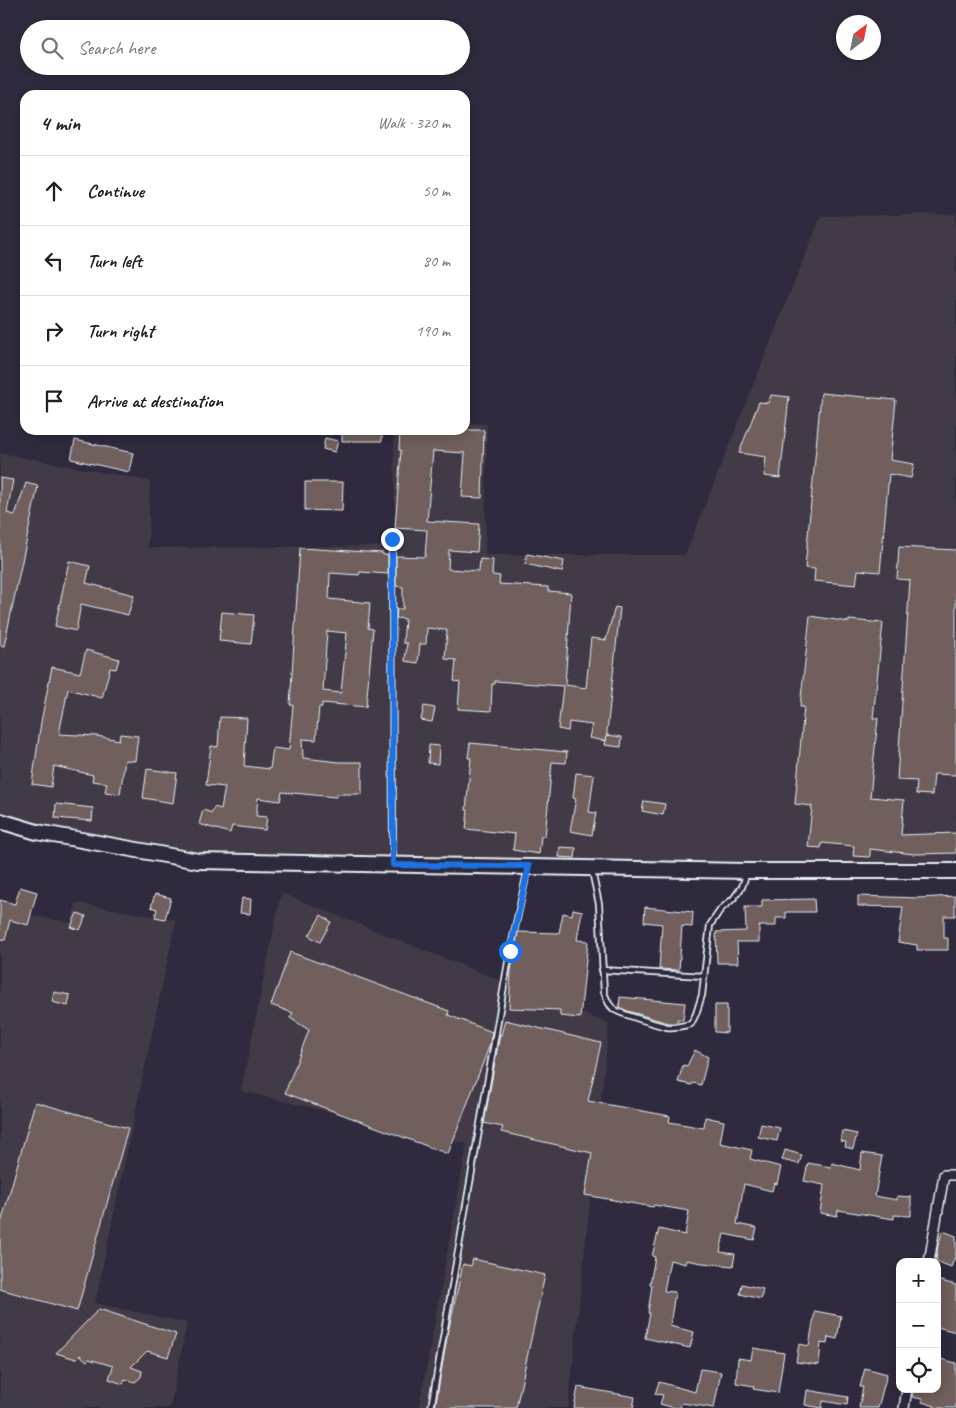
<!DOCTYPE html>
<meta charset="utf-8">
<style>
:root{--surface:#fff;--page:#f2f2f2;--text:#202124;--muted:#757577;--line:#e0e0e0}
body{margin:0;font-family:Caveat,sans-serif;background:var(--page);color:var(--text)}
.controls{position:absolute;right:15px;bottom:15px;display:grid;overflow:hidden;border-radius:10px;box-shadow:0 2px 12px #0003}
.controls button{width:45px;height:45px;display:grid;place-items:center;padding:0;border:0;border-bottom:1px solid var(--line);background:var(--surface);color:var(--text);font:25px sans-serif}
.compass{position:absolute;left:836px;top:15px;width:45px;height:45px;border-radius:50%;background:var(--surface);box-shadow:0 2px 12px #0003;rotate:32deg}
.stop{position:absolute;width:15px;height:15px;margin:-11px;border:4px solid #1a73e8;border-radius:50%;background:#fff}
.stop.end{background:#1a73e8;border-color:#fff;box-shadow:0 1px 5px #0008}
.list{margin:0;padding:0;list-style:none}
h2{display:flex;justify-content:space-between;align-items:center;height:65px;margin:0;padding:0 20px;font-size:21px}
h2 small{font-size:16px;font-weight:400;color:var(--muted)}
.list li{display:grid;grid-template-columns:32px 1fr auto;gap:15px;align-items:center;box-sizing:border-box;height:70px;padding:0 20px;border-top:1px solid var(--line)}
.list b{display:block;font-size:19px;white-space:nowrap}
.list em{font-size:16px;font-style:normal;color:var(--muted)}
.icon{flex:none;width:28px;height:28px;fill:none;stroke:currentColor;stroke-width:2;stroke-linecap:round;stroke-linejoin:round}
.map{position:relative;flex:none;width:956px;height:1408px;overflow:hidden}
.search{position:absolute;background:var(--surface);box-shadow:0 2px 12px #0003;left:20px;top:20px;width:450px;height:55px;display:flex;align-items:center;gap:12px;box-sizing:border-box;padding:0 18px;border-radius:28px;color:var(--muted);font-size:19px}
.panel{position:absolute;background:var(--surface);box-shadow:0 2px 12px #0003;left:20px;top:90px;width:450px;height:345px;border-radius:15px}
.map>svg:first-child{display:block}
.built{fill:#423a46}
.building{fill:#6f5e5c;stroke:#e8f1f8;fill-rule:evenodd}
.lines{fill:none;stroke-linecap:round;stroke-linejoin:round}
.lane-casing{stroke:#e8f1f8;stroke-width:8}
.street-casing{stroke:#e8f1f8;stroke-width:12}
.primary-casing{stroke:#e8f1f8;stroke-width:18}
.lane{stroke:#2f2a3d;stroke-width:4.5}
.street{stroke:#2f2a3d;stroke-width:9}
.primary{stroke:#2f2a3d;stroke-width:14}
.route{stroke:#1a73e8;stroke-width:6}
</style>
<div class="map">
<svg width="956" height="1408" viewBox="0 0 956 1408">
<rect width="100%" height="100%" fill="#2f2a3d"/>
<filter id="ink" filterUnits="userSpaceOnUse"><feTurbulence type="fractalNoise" baseFrequency=".02" numOctaves="2"/><feDisplacementMap in="SourceGraphic" scale="10" xChannelSelector="R" yChannelSelector="G"/><feConvolveMatrix kernelMatrix="1 2 1 2 8 2 1 2 1" color-interpolation-filters="sRGB"/></filter>
<g filter="url(#ink)">
<path class="built" d="M956,214V871L198,861L86,838L0,813V453L150,481L148,548L385,546L386,535H395L394,430H465V423L487,424L485,555H685L821,216Z
M281,893L609,1024L568,1408H419L467,1144L241,1091Z
M76,903L176,920L95,1303L187,1323L170,1408H0V909L71,923Z"/>
<path class="building" d="M821,393L896,400L890,460L914,464L911,478L889,474L880,572L858,570L856,585L814,581L815,569L805,568Z
M771,395L789,397L780,478L764,476L766,457L739,453L759,402L768,403Z
M342,430H382V441H342Z
M400,430H484L482,498L462,497L465,453L433,451L427,521L479,524L477,552L449,550L448,569L479,571L480,559L493,560L492,575L500,576L499,584L548,587V591L571,593L565,685L586,688L591,638L606,640L615,607L620,608L606,741L589,738L592,725L569,722L568,731L558,729L563,686L495,681V684H492L491,711L458,709L460,682L454,681L456,660L445,659L447,630L427,628L426,644H420L418,663L405,661L407,643H403L405,619L396,618L397,609H403V587L396,586V556L425,557L427,530L395,528L401,450H399Z
M325,438L338,441L335,452L323,449Z
M75,440L133,453L129,472L71,459Z
M0,478L13,480L7,513L15,515L26,483L38,486L4,646L0,645Z
M305,482H343L342,511L305,510Z
M899,547L956,550V775L934,774L932,795L916,794L917,781L897,780L910,580L897,579Z
M300,548L383,553V555H388V574L360,572L359,575L330,573L329,599L370,603L368,628L373,629L366,707L322,703V707H319L316,740L302,739L303,758L339,762H362V794H337L336,797L282,792L280,801L258,798L256,816L267,817L265,830L232,826L230,833L199,824L203,810L212,813L214,807L221,809L225,787L206,785L211,746L218,747L220,717L247,718L244,766L270,769L273,748L289,750L293,705H290ZM327,631L347,633L341,693L323,691Z
M527,554L564,561L562,572L525,564Z
M69,561L90,566L86,583L134,595L128,615L81,604L76,631L55,626Z
M222,612L254,615L251,644L219,641Z
M810,616L849,622V620L883,623L873,718H878L870,797L904,800L901,835L956,833V853L914,854L870,849V857L853,856L854,846L822,843L821,848L808,847L812,806L795,804L804,707H800Z
M86,650L119,659L116,669L110,668L102,698L68,689L59,734L97,736L119,740L120,734L138,736L135,761L125,760L120,794L105,792L107,783L92,781L93,775L54,766L51,787L32,784L41,722L52,667L80,673Z
M424,706L435,708L432,722L421,720Z
M607,735L622,737L621,747L605,745Z
M470,743L567,752L566,763L552,762L545,837L541,836L539,854L513,850L515,834L466,829L468,810H466L471,758H468Z
M429,745L439,746L438,764L428,763Z
M147,769L177,773L173,803L143,798Z
M576,773L594,775L589,812L596,813L592,835L570,831L576,799L573,798Z
M644,801L665,804L663,815L642,811Z
M56,804L93,808L92,821L55,818Z
M560,847L576,848L575,858L559,857Z
M20,887L37,892L28,925L10,920L5,940L0,939V900L15,904Z
M155,894L171,898L165,919L155,917L157,909L151,907Z
M858,896L919,898L955,896V916H944V938H948V950H917V945L898,942L903,907L858,906Z
M242,898L251,899L250,914L240,913Z
M814,899L815,912H786V918H776V926H759V942H737L738,963H717L716,932L746,931L745,907H762V900Z
M645,907L693,912L692,927L682,926L679,970L659,969L662,924L644,922Z
M573,909L582,911L577,940L588,941L580,1018L560,1016V1010L509,1008L511,971L518,932L559,933L563,913L572,915Z
M77,913L86,916L80,930L71,927Z
M321,915L331,922L320,942L309,936Z
M290,952L449,1011L448,1015L492,1032L489,1047L448,1154L285,1093L309,1030L290,1018L293,1013L271,1005Z
M54,992L70,995L68,1006L52,1002Z
M620,997L685,1003L683,1020L677,1019V1023H668L628,1011L619,1007Z
M715,1005H727V1033L715,1032Z
M505,1020L601,1043L588,1101L670,1116L669,1122L704,1128L705,1117L724,1121L720,1143L752,1150L750,1159L781,1167L777,1184L774,1183L772,1191L744,1184L737,1224L757,1228L754,1240L724,1234L720,1252L735,1254L733,1266L702,1263L686,1260L685,1264L670,1260L664,1291L675,1292L670,1326L694,1332L690,1348L645,1338L650,1313H648L652,1285L650,1284L655,1257L652,1256L659,1229L685,1235L689,1211L654,1205L653,1207L585,1195L592,1153L501,1132L503,1127L484,1123L500,1034L501,1035Z
M695,1050L708,1057L701,1085L693,1083L692,1085L678,1082L683,1065L687,1066Z
M35,1102L128,1128L77,1311L0,1289V1227Z
M761,1124L780,1128L777,1141L758,1137Z
M842,1131L857,1134L853,1149L845,1147L846,1142L840,1141Z
M785,1150L802,1155L799,1164L782,1160Z
M862,1153L882,1156L875,1196L897,1200V1196L911,1197V1216L894,1215V1219L838,1210L837,1216L820,1213L824,1185L804,1181L808,1163L831,1167L832,1163L860,1170Z
M943,1231L956,1236V1254L951,1267L936,1261L938,1245Z
M473,1259L545,1275L516,1408H435L447,1337L463,1264L471,1266Z
M937,1280L956,1285V1332L937,1327Z
M742,1284L763,1289L761,1299L740,1294Z
M99,1309L176,1334L168,1357L147,1351L131,1367L142,1371L141,1377L135,1382L125,1379L123,1384L109,1379L113,1366L89,1359L87,1361L80,1355L76,1359L56,1353Z
M815,1311L841,1316L837,1339L828,1337L827,1344L821,1343L819,1365L796,1362L799,1344L809,1346Z
M753,1348L784,1353L778,1393L753,1389L754,1386L736,1383L738,1358L751,1360Z
M937,1358L956,1363V1408H934L935,1406L922,1402V1399L912,1397L913,1389H937Z
M865,1368L887,1374L878,1408H859L863,1387H860Z
M700,1369L721,1372L714,1408L682,1403L680,1408H675L660,1404L663,1395L655,1394L659,1382L695,1392Z
M578,1387L635,1397L633,1408H574Z
M807,1390L848,1397L847,1405L823,1401L822,1408L805,1405Z"/>
<g class="lines">
<defs>
<path id="lane" d="M392,539L393,861
M592,871L599,904L604,992C607,1000 609,1007 617,1011C625,1015 658,1025 667,1027C675,1028 683,1026 691,1024L696,1014L702,995L710,925L721,909L733,899L742,887L747,872
M602,970L704,976
M431,1408L510,951L528,868"/>
<path id="street" d="M929,1262L944,1175H956
M904,1408L907,1389"/>
<path id="primary" d="M0,821L37,832L198,861L747,871H956"/>
</defs>
<use href="#lane" class="lane-casing"/>
<use href="#street" class="street-casing"/>
<use href="#primary" class="primary-casing"/>
<use href="#lane" class="lane"/>
<use href="#street" class="street"/>
<use href="#primary" class="primary"/>
</g>
</g>
<g class="lines" filter="url(#ink)">
<path class="route" d="M392,539L393,865L529,866L510,951"/>
</g>
</svg>
<div class="controls">
<button>+</button>
<button>−</button>
<button><svg class="icon" aria-label="locate" viewBox="0 0 24 24"><circle cx="12" cy="12" r="6"/><path d="M12 2v4M12 18v4M2 12h4M18 12h4"/></svg></button>
</div>
<svg class="compass" viewBox="-18 -18 36 36"><path d="M0-13l5 13h-10z" fill="#e53935"/><path d="M0 13l5-13h-10z" fill="#757577"/></svg>
<div class="stop" style="left:510px;top:951px"></div>
<div class="stop end" style="left:392px;top:539px"></div>
<div class="search"><svg class="icon" aria-label="search" viewBox="0 0 24 24"><circle cx="10" cy="10" r="6"/><path d="M15 15l6 6"/></svg>Search here</div>
<section class="panel">
<h2>4 min<small>Walk · 320 m</small></h2>
<ul class="list">
<li><svg class="icon" aria-label="ahead" viewBox="0 0 24 24"><path d="M12 20V5M6 11l6-6 6 6"/></svg><div><b>Continue</b></div><em>50 m</em></li>
<li><svg class="icon" aria-label="left" viewBox="0 0 24 24"><path d="M17 20v-9H6M10 6l-5 5 5 5"/></svg><div><b>Turn left</b></div><em>80 m</em></li>
<li><svg class="icon" aria-label="right" viewBox="0 0 24 24"><path d="M7 20v-9h11M14 6l5 5-5 5"/></svg><div><b>Turn right</b></div><em>190 m</em></li>
<li><svg class="icon" aria-label="arrive" viewBox="0 0 24 24"><path d="M6 21V4h12l-3 4 3 4H6"/></svg><div><b>Arrive at destination</b></div></li>
</ul>
</section>
</div>
